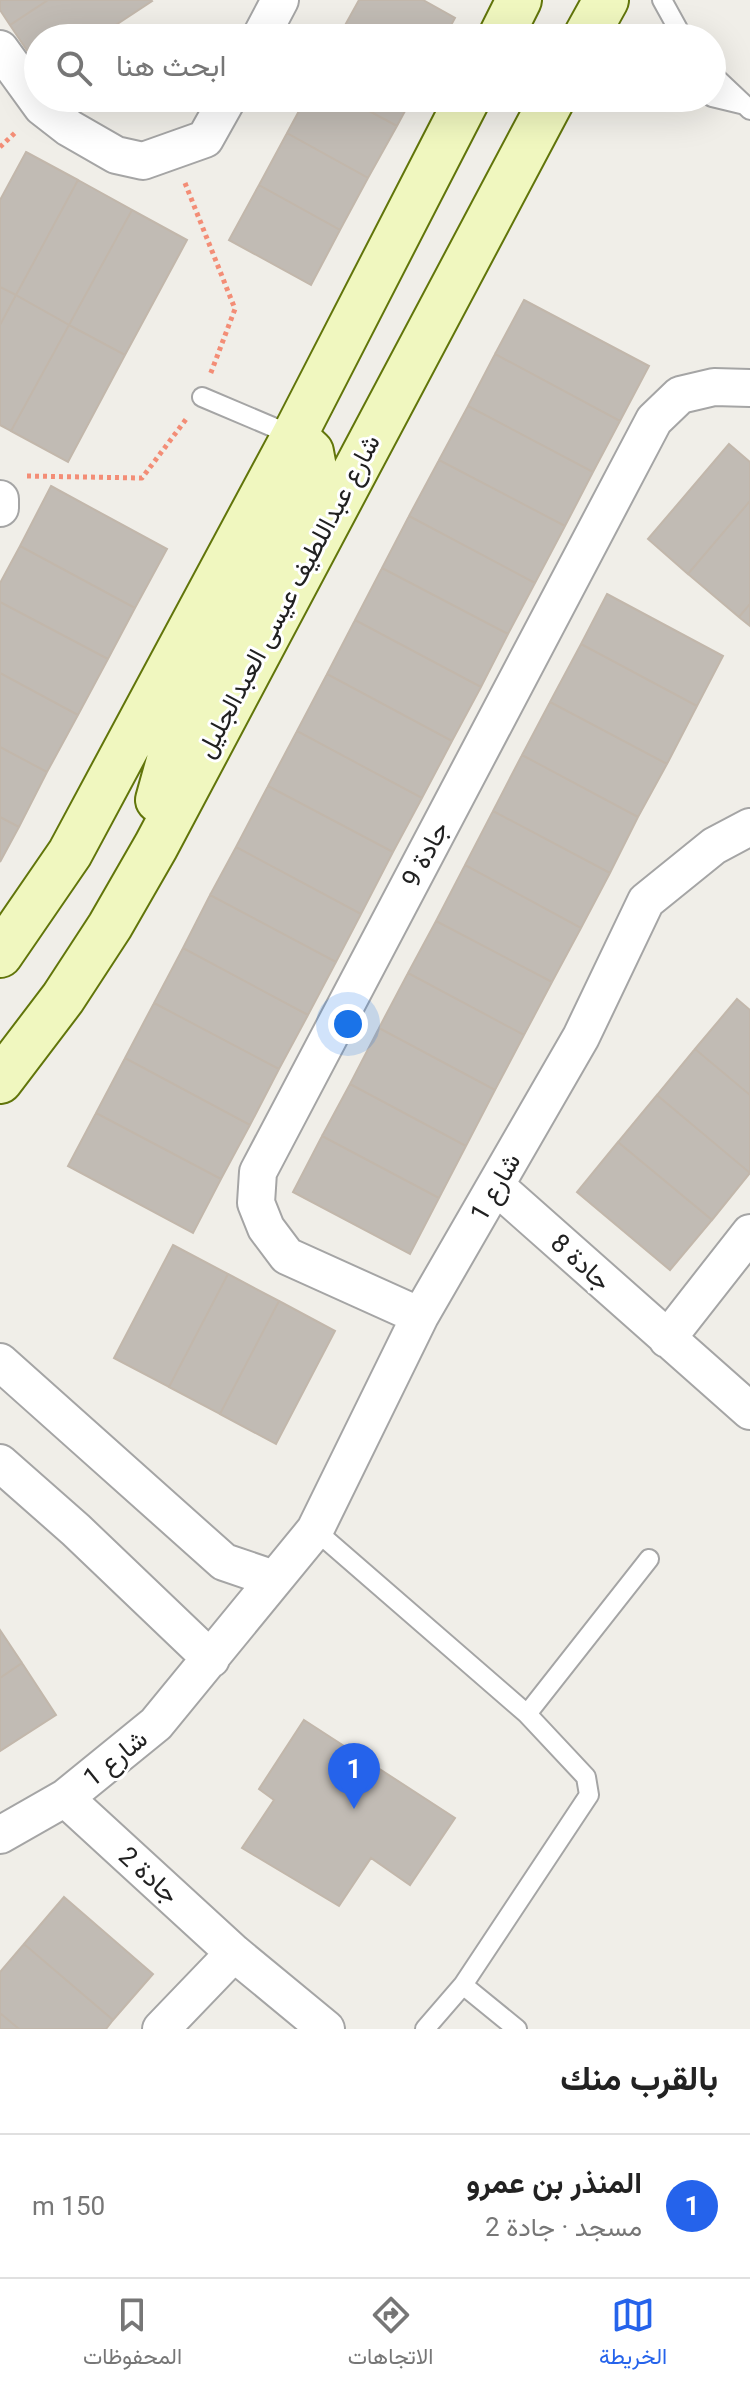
<!DOCTYPE html>
<html lang="ar">
<meta charset="utf-8">
<style>
:root{--surface:#fff;--page:#f2f2f2;--text:#222;--muted:#767676;--line:#e0e0e0;--accent:#2563eb}
body{margin:0;font-family:Roboto,Vazirmatn,sans-serif;background:var(--page);color:var(--text);direction:rtl}
.you{position:absolute;left:348px;top:1024px;width:28px;height:28px;margin:-20px;border:6px solid #fff;border-radius:50%;background:#1a73e8;box-shadow:0 0 0 12px #1a73e833}
.badge{display:grid;place-items:center;width:52px;height:52px;border-radius:50%;background:var(--accent);color:#fff;font-size:26px;font-weight:700}
.pin{position:absolute;translate:-50% -66px;filter:drop-shadow(0 2px 4px #0008)}
.pin::after{content:'';position:absolute;top:42px;width:28px;height:24px;background:inherit;clip-path:polygon(0 0,100% 0,50% 100%)}
.list{margin:0;padding:0;list-style:none}
h2{display:flex;justify-content:space-between;align-items:center;height:104px;margin:0;padding:0 32px;font-size:34px}
h2 small{font-size:26px;font-weight:400;color:var(--muted)}
.list li{display:grid;grid-template-columns:52px 1fr auto;gap:24px;align-items:center;box-sizing:border-box;height:144px;padding:0 32px;border-top:2px solid var(--line)}
.list b{display:block;font-size:30px;white-space:nowrap}
.list p{margin:0;font-size:26px;white-space:nowrap;color:var(--muted)}
.list em{font-size:26px;font-style:normal;color:var(--muted)}
.icon{flex:none;width:44px;height:44px;fill:none;stroke:currentColor;stroke-width:2;stroke-linecap:round;stroke-linejoin:round}
.map{position:relative;flex:none;width:750px;height:2029px;overflow:hidden;direction:ltr}
.search{position:absolute;background:var(--surface);box-shadow:0 8px 32px #0002;left:24px;right:24px;top:24px;height:88px;display:flex;align-items:center;gap:20px;box-sizing:border-box;padding:0 28px;border-radius:44px;color:var(--muted);font-size:30px}
.sheet{height:248px;background:var(--surface)}
nav{display:flex;justify-content:space-around;align-items:center;box-sizing:border-box;height:112px;border-top:2px solid var(--line);background:var(--surface);font-size:22px;color:var(--muted)}
nav a{display:grid;justify-items:center;gap:4px}
nav .on{color:var(--accent)}
.map>svg:first-child{display:block}
.building{fill:#c1bbb4;stroke:#c2b7ab;stroke-width:2}
.lines{fill:none;stroke-linecap:round;stroke-linejoin:round}
.lane-casing{stroke:#a5a5a5;stroke-width:22}
.street-casing{stroke:#a5a5a5;stroke-width:40}
.secondary-casing{stroke:#61750a;stroke-width:48}
.path{stroke:#f38d76;stroke-width:5;stroke-dasharray:4 4;stroke-linecap:butt}
.lane{stroke:#fff;stroke-width:18}
.street{stroke:#fff;stroke-width:36}
.secondary{stroke:#f0f7bf;stroke-width:44}
.labels{text-anchor:middle;dominant-baseline:central;stroke-width:6;stroke-linejoin:round;paint-order:stroke}
.street-label{font-size:26px;fill:#212121;stroke:#fff}
</style>
<div class="map">
<svg width="750" height="2029" viewBox="0 0 750 2029">
<rect width="100%" height="100%" fill="#f0eee8"/>
<path class="building" d="M0,0H48L10,25L0,10Z
M48,0H151L152,1L96,38H38V67L10,25Z
M359,0H423L455,18L444,38H364L344,27Z
M344,27L364,38H338Z
M306,98H345L397,126L368,178L287,133Z
M345,98H412L397,126Z
M287,133L368,178L340,230L259,185Z
M26,152L78,180L16,295L0,287V200Z
M78,180L132,210L69,325L16,295Z
M259,185L340,230L311,285L229,240Z
M132,210L187,240L125,355L69,325Z
M0,287L16,295L0,325Z
M16,295L69,325L11,431L0,425V325Z
M524,300L649,366L620,421L495,354Z
M69,325L125,355L68,462L11,431Z
M495,354L620,421L593,472L468,406Z
M468,406L593,472L565,526L439,460Z
M729,444L750,462V501L688,574L648,539Z
M439,460L565,526L535,583L409,516Z
M51,486L167,549L135,608L20,546Z
M750,501V604L739,617L688,574Z
M409,516L535,583L508,634L382,568Z
M20,546L135,608L108,659L0,602V583Z
M382,568L508,634L481,687L355,620Z
M607,594L723,656L697,706L581,644Z
M0,602L108,659L78,715L0,673Z
M750,604V626L739,617Z
M355,620L481,687L452,741L327,674Z
M581,644L697,706L667,764L550,702Z
M0,673L78,715L47,772L0,747Z
M327,674L452,741L422,798L297,731Z
M550,702L667,764L638,817L522,755Z
M297,731L422,798L393,852L268,786Z
M0,747L47,772L19,827L0,817Z
M522,755L638,817L610,873L493,811Z
M268,786L393,852L361,914L236,847Z
M493,811L610,873L581,928L465,865Z
M0,817L19,827L0,862Z
M236,847L361,914L336,962L210,895Z
M465,865L581,928L552,982L436,921Z
M210,895L336,962L308,1015L183,948Z
M436,921L552,982L524,1035L408,973Z
M183,948L308,1015L279,1069L154,1003Z
M408,973L524,1035L495,1090L379,1028Z
M737,999L750,1010V1095L695,1049Z
M154,1003L279,1069L250,1125L125,1058Z
M379,1028L495,1090L466,1146L350,1084Z
M695,1049L750,1095V1173L657,1095Z
M125,1058L250,1125L221,1179L96,1113Z
M350,1084L466,1146L439,1198L322,1136Z
M657,1095L750,1173L712,1220L618,1142Z
M96,1113L221,1179L193,1233L68,1166Z
M322,1136L439,1198L410,1254L293,1192Z
M618,1142L712,1220L670,1270L577,1192Z
M173,1245L228,1274L169,1387L114,1358Z
M228,1274L279,1301L220,1414L169,1387Z
M279,1301L335,1331L276,1444L220,1414Z
M0,1630L22,1663L0,1678Z
M22,1663L56,1715L0,1751V1678Z
M304,1720L455,1818L410,1885L371,1858L339,1906L242,1848L274,1800L259,1789Z
M64,1897L153,1974L113,2020L24,1944Z
M24,1944L113,2020L106,2029H19L0,2013V1972Z
M0,2013L19,2029H0Z"/>
<g class="lines">
<defs>
<path id="lane" d="M662,0L683,38
M712,74L750,110
M712,97L741,104
M202,397L294,436
M315,1530L527,1714L586,1777L589,1795L463,1985L425,2029
M527,1714L649,1559
M463,1985L517,2029"/>
<path id="street" d="M260,38L280,0
M0,49L42,107L69,128L116,155L143,161L205,139L228,98
M0,499V508
M496,1186L750,1411
M420,1316L287,1256L266,1228L256,1203L258,1172L654,420L680,395L714,387L750,388
M667,1339L750,1233
M0,1362L224,1562L274,1579
M0,1463L76,1530L211,1659
M65,1798L234,1953L326,2029
M0,1835L65,1798L156,1724L315,1530L420,1316L581,1037L646,901L714,846L750,827
M161,2029L234,1953"/>
<path id="secondary" d="M500,38L519,0
M585,38L606,0
M158,800L171,753L315,473L311,452L294,436
M0,955L70,853L294,436L468,98
M0,1081L63,998L110,926L156,846L553,98"/>
</defs>
<use href="#lane" class="lane-casing"/>
<use href="#street" class="street-casing"/>
<use href="#secondary" class="secondary-casing"/>
<path class="path" d="M0,147L17,131
M185,183L235,309L210,375
M27,476L142,478L187,418"/>
<use href="#lane" class="lane"/>
<use href="#street" class="street"/>
<use href="#secondary" class="secondary"/>
</g>
<g class="labels">
<g class="street-label">
<text transform="translate(288 596) rotate(-62)">شارع عبداللطيف عيسى العبدالجليل</text>
<text transform="translate(425 854) rotate(-62)">جادة 9</text>
<text transform="translate(495 1187) rotate(-60)">شارع 1</text>
<text transform="translate(581 1262) rotate(42)">جادة 8</text>
<text transform="translate(115 1758) rotate(-39)">شارع 1</text>
<text transform="translate(149 1875) rotate(42)">جادة 2</text>
</g>
</g>
</svg>
<div class="you"></div>
<div class="pin badge" style="left:354px;top:1809px">1</div>
<div class="search"><svg class="icon" aria-label="search" viewBox="0 0 24 24"><circle cx="10" cy="10" r="6"/><path d="M15 15l6 6"/></svg>ابحث هنا</div>
</div>
<section class="sheet">
<h2>بالقرب منك<small></small></h2>
<ul class="list">
<li><span class="badge">1</span><div><b>المنذر بن عمرو</b><p>مسجد · جادة 2</p></div><em>150 m</em></li>
</ul>
</section>
<nav>
<a class="on"><svg class="icon" aria-label="map" viewBox="0 0 24 24"><path d="M3 6l6-2 6 2 6-2v14l-6 2-6-2-6 2zM9 4v14M15 6v14"/></svg>الخريطة</a>
<a><svg class="icon" aria-label="directions" viewBox="0 0 24 24"><path d="M12 3l9 9-9 9-9-9zM9 14v-3h6M13 9l2 2-2 2"/></svg>الاتجاهات</a>
<a><svg class="icon" aria-label="saved" viewBox="0 0 24 24"><path d="M7 4h10v16l-5-4-5 4z"/></svg>المحفوظات</a>
</nav>
